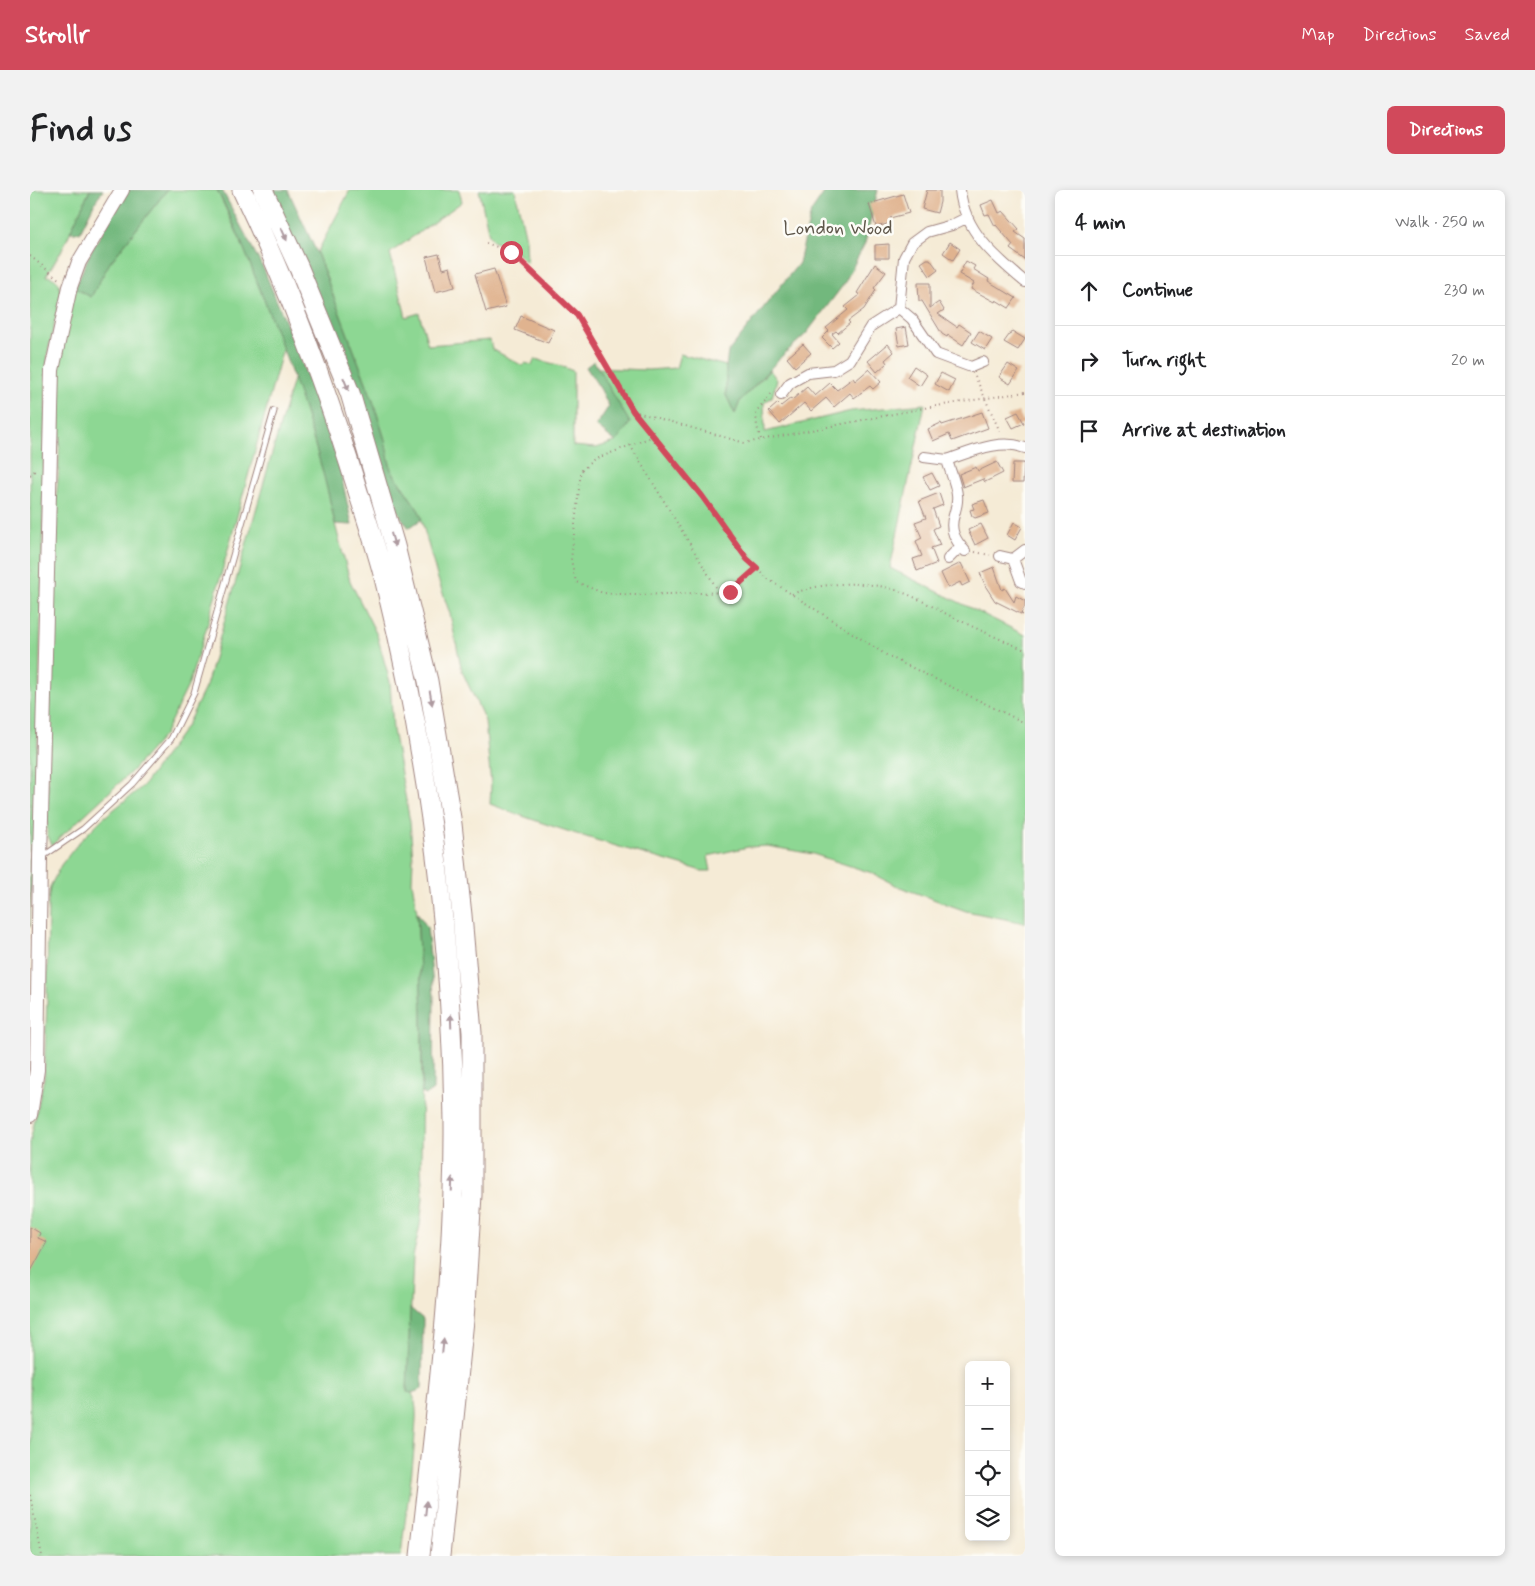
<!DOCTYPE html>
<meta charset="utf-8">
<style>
:root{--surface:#fff;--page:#f2f2f2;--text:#202124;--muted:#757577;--line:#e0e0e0;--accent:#d1495b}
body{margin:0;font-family:Mynerve,sans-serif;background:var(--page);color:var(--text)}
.controls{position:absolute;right:15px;bottom:15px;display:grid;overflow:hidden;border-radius:8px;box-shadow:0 2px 8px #0003}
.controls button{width:45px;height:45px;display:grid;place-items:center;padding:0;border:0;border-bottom:1px solid var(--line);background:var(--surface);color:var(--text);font:25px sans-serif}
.stop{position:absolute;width:15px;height:15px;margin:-11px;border:4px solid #d1495b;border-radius:50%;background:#fff}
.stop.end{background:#d1495b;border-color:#fff;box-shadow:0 1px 5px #0008}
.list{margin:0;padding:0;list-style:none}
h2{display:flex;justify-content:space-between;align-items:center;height:65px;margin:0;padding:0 20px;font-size:21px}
h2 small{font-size:16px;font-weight:400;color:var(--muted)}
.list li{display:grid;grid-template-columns:32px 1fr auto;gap:15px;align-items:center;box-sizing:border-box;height:70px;padding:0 20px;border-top:1px solid var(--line)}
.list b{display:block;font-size:19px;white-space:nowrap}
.list em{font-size:16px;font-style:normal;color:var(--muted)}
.icon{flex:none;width:28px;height:28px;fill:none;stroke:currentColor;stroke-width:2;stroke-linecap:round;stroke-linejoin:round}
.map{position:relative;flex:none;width:995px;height:1366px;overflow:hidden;border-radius:8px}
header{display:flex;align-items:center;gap:30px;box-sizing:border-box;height:70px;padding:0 25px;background:var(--accent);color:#fff}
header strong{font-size:24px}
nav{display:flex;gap:28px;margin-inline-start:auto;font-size:18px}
.intro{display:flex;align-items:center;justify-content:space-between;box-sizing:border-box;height:120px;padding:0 30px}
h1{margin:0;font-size:35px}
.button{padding:12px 22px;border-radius:8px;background:var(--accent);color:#fff;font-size:18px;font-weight:700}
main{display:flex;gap:30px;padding:0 30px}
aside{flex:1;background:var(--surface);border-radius:8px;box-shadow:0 2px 8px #0003}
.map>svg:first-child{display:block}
.green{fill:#8dd793;stroke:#6c7b5f}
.forest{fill:#72b87d;stroke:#5e6c54}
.building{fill:#e0b38f}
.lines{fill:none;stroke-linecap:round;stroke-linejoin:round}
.lane-casing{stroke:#a08580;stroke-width:7}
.street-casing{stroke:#a08580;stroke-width:12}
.secondary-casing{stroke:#a08580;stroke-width:16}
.highway-casing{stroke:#a08580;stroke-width:21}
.path{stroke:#a08580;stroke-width:2;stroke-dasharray:1 4;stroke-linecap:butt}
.lane{stroke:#fff;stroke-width:5}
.street{stroke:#fff;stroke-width:10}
.secondary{stroke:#fff;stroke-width:14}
.highway{stroke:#fff;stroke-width:19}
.oneway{fill:#ae9aa0}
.route{stroke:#d1495b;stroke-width:6}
.labels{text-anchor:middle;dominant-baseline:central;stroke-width:5;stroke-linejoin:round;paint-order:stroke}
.park-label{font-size:20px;fill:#5e564a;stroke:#fdfcf7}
</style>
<header>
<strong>Strollr</strong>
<nav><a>Map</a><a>Directions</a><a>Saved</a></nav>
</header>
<div class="intro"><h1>Find us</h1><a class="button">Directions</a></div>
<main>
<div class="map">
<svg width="995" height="1366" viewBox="0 0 995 1366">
<rect width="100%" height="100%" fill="#fdfcf7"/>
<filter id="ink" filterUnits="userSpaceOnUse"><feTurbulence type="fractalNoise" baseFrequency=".02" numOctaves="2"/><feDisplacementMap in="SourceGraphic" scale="10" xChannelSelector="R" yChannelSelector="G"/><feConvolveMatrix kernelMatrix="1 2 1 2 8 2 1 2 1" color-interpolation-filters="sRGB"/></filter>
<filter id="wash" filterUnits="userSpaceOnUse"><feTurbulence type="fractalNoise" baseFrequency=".0096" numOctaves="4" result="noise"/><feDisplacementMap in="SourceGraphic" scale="20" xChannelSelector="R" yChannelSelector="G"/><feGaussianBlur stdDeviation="1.12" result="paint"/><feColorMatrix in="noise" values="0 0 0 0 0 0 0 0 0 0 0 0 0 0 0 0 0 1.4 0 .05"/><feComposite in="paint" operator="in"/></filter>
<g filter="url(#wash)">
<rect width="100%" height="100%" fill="#f5ebd6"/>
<path class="green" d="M0,0H60L32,60L16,86C30,88 31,96 30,109L18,162L16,188L5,683L1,702L0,737Z
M137,0H187L214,58L253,158L176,440L158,496L134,545L100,583L22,655L17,644L23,329C29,297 30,263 29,230C29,217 26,204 27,192C28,159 37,129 45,98L61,107L79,74Z
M320,0H429L432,12L360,63L376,127L389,123L398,155L460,150L462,159L493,176L495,173L502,175L505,169L528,175L543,181V256L566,258L585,252L600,233L567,178L618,180L646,178L650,164L696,176V205L705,224L710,211L740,180L747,190L742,207L734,213L735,242L821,221L895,214L860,378L995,445V733L936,721L867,696L842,683L783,664L737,656L718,657L678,666L681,681H672C601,660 529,641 460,614L461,595L455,531L432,481L420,424L407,386L389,321L361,280L355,250L343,211L287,63Z
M449,0H485L496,49L497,73L483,59L464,52L459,45Z
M264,186L296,291L305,334L320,391L347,445L360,492L363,540L380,632L383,669L382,692L387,722L392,821L391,979L393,1008L390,1035L383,1067L377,1202L382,1203C388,1216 386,1230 385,1244C383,1285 375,1325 371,1366H0V952L14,888L17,811L18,713L20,697L31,675L50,651L72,629L113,596L157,535L176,496Z"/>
<path class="forest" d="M60,0H73L64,14L50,42H40Z
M97,0H137L79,74L61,107L45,98L60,63Z
M187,0H192L234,80L270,167L307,266L322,335L305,334C290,260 265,190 238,120C222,79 207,38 187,0Z
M241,0H258L287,63L343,211L355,250L361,280L389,321L392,329L379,338L371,327L361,305L325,202Z
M796,0H848L835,53L814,94L776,144L752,166L710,211L705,224L696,205V176L698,162L769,73L781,22Z
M564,171L600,233L586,252L566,236L579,216L571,200L556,177Z
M387,722L397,737L404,805L403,900L396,905L392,903V821Z
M380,1118L393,1129L392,1199L382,1203L377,1202Z"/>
<g id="blocks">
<path class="building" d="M897,0H910V12L907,23L892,19Z
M873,4L879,23L860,28L861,33L846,37L839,14Z
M963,10L969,23L973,21L989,39L985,42L995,49V70L980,59L983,55L966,35L965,36L959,24L955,25L951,15Z
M920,52L930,59L923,70L913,63Z
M859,54V68H845V55Z
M409,64L413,79L420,77L425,97L405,102L396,67Z
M897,69H900L908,80L900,86L891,73Z
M936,71L945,76L943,79L959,89L958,91L986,108L979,118L966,110L965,112L941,99L944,93L929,84Z
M845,74L856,82L844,98L846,100L834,119L818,131L820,133L808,143L806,141L802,144L809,152L802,158L792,148L799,141L796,138L818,120L815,117L830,105L827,103Z
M464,79L476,117L456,122L445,84Z
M888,93H900V118L909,112L914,120L908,124L927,137L929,134L941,142L933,155L918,145L917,147L912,144L892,111H889Z
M491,126L524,140L518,153L485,140Z
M876,137L879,154L869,156L866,139Z
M949,141L962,149L955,160L942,152Z
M982,141L995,149L988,160L974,152Z
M773,154L781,163L765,177L757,168Z
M858,154L864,162L855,170L857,173L847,182L838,171Z
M978,174L989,181L980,194L969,187Z
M884,176L897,185L890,196L877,187Z
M839,179L851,192L843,199L840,196L824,208L820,203L804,217L796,208L781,221L774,213L750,234L739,221L748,213L751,216L761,208L762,210L777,197L785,206L800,193L807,200L823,188L825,191Z
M911,183L925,190L919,202L905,194Z
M952,222L958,238L922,251L919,244L903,251L898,239L911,233L912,235Z
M988,222L994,233L983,238L977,227Z
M967,272L973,283L955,292L953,289L933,297L929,284L946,277L948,281Z
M983,273H994L993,293H982Z
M902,283L909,296L900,300L893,287Z
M909,303L913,315L903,319L909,336L903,339L910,355L901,358L907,373L887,381L883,369L892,366L886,351L892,348L885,332L896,328L889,311Z
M954,310L959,323L945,328L942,326L940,320L944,319L942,314Z
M984,332L992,337L985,350L977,345Z
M951,334L958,348L945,355L938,340Z
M931,373L940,392L932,396L930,392L918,398L911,383Z
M964,377L972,400L975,398L984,412L986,406L995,411V416L991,423L993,425L965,411L956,397L950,383Z
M0,1037L10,1043L8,1048L17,1052L0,1083Z"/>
</g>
</g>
<g filter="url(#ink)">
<use href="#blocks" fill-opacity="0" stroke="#a08580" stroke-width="1"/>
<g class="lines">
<defs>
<path id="lane" d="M12,667L53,639L102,594L141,549L164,503L244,221"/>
<path id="street" d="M930,0C934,41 965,67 995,92
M869,118L882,129L906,164L941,177L953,172
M751,205L760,193L778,183L804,180L820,170L841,136L869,118L874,68L882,53L897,42L922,35L936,28
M894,267L917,270
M935,361C925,350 919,340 924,325C926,318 928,312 927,305C926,294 920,281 917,270C941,262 970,248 995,258
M970,366L983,369L991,391L995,393
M918,369L931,356
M983,369L995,360"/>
<path id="secondary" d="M0,925L7,880L10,668L22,180L40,97L49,72L92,0"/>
<path id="highway" d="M212,0C260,100 298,203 330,308C339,337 349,366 356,396C399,571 422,751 424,932C425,1077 406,1222 390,1366
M233,0L269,78L320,203L365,356L398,491L422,634L432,725L442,843V1005L434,1130L410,1366"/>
</defs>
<use href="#lane" class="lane-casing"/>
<use href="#street" class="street-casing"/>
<use href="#secondary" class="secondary-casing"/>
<use href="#highway" class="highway-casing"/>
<path class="path" d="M456,53L481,62L547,125L603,221L673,306L717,369L727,377L735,387L858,466L995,533
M0,66L30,90
M945,186L971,244
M603,221L715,253L894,218L995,202
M624,246L563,270L551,281L541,370L546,392L573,403L606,405L700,402L727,377
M731,249L727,237L726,223L741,204
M600,255L689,402
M0,285L7,279
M945,362L960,365
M762,404C794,391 843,390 874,403C893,410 911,422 929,430C951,441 973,450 995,460
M0,1305L12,1366"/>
<use href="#lane" class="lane"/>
<use href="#street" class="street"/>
<use href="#secondary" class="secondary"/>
<use href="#highway" class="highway"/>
</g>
<defs><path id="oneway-solid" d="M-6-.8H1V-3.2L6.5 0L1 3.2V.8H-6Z" transform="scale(1.25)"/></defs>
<g class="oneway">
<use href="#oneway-solid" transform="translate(254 44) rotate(66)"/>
<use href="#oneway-solid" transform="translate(316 194) rotate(68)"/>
<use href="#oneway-solid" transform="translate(363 350) rotate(74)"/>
<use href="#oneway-solid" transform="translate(401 508) rotate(80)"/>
<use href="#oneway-solid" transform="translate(421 831) rotate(-92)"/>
<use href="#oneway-solid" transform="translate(422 994) rotate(-88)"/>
<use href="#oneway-solid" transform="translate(413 1156) rotate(-84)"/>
<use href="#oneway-solid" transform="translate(396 1318) rotate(-84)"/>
</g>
</g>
<g class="lines" filter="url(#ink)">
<path class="route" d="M481,62L547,125L603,221L672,306L717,369L727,378L700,402"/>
</g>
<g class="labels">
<g class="park-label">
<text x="808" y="38">London Wood</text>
</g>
</g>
</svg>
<div class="controls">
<button>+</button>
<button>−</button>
<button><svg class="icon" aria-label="locate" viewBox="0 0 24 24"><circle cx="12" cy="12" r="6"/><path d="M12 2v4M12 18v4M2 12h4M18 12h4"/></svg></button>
<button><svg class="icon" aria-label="layers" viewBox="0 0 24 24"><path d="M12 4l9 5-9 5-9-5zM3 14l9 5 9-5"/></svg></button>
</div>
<div class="stop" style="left:481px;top:62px"></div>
<div class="stop end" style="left:700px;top:402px"></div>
</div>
<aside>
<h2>4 min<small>Walk · 250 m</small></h2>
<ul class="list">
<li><svg class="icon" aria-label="ahead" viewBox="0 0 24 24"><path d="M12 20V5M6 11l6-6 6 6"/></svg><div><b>Continue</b></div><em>230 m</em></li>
<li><svg class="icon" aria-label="right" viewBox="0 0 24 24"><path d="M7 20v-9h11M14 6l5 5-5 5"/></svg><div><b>Turn right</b></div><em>20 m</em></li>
<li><svg class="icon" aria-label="arrive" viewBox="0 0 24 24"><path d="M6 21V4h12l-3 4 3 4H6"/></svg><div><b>Arrive at destination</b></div></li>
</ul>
</aside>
</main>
